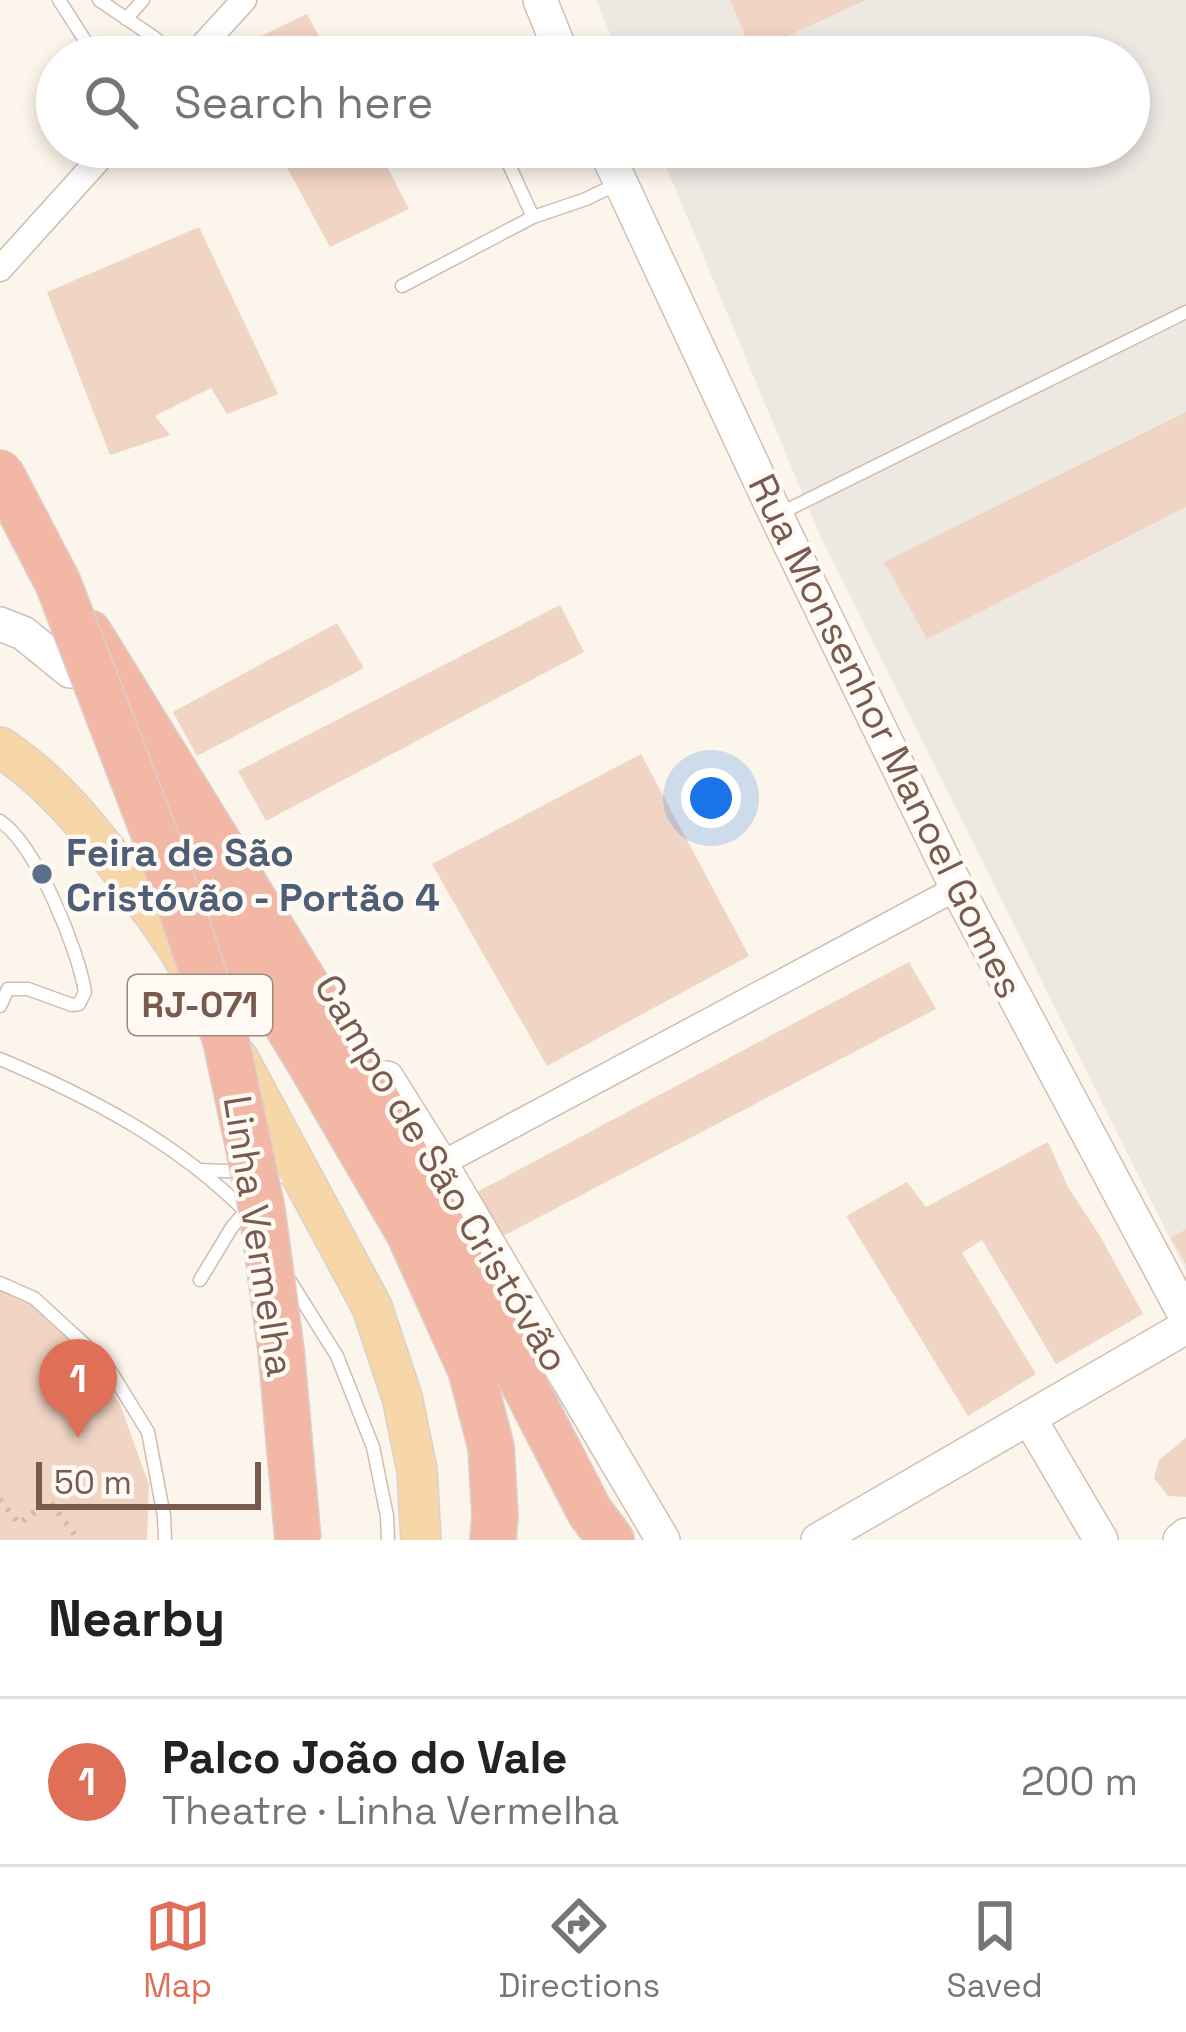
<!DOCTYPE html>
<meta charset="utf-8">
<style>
:root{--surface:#fff;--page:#f2f2f2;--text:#222;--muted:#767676;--line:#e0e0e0;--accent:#df7057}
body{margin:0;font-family:"Space Grotesk",sans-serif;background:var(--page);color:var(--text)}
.scale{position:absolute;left:36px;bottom:30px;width:225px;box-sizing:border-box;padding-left:12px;border:6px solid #775b4e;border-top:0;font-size:33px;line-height:42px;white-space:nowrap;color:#775b4e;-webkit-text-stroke:9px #fef9f2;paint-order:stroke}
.you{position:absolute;left:711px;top:798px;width:42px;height:42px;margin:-30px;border:9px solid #fff;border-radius:50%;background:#1a73e8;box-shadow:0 0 0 18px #1a73e833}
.badge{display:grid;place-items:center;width:78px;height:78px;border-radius:50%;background:var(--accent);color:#fff;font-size:39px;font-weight:700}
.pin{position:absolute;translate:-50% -99px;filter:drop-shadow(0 3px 6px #0008)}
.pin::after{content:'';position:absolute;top:63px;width:42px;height:36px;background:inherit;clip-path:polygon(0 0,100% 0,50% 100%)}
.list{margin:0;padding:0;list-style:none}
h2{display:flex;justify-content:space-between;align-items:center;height:156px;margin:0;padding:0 48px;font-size:51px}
h2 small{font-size:39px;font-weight:400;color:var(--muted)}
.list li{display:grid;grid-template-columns:78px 1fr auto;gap:36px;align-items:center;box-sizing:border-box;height:168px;padding:0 48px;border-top:3px solid var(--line)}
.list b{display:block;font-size:45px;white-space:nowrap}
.list p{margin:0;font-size:39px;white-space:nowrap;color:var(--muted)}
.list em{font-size:39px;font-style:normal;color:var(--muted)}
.icon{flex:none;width:66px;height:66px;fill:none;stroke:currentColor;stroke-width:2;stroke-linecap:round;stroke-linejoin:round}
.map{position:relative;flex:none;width:1186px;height:1540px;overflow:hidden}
.search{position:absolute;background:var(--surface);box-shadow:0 6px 18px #0003;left:36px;right:36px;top:36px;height:132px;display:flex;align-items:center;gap:30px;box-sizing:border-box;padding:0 42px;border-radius:66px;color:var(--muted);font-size:45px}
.sheet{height:324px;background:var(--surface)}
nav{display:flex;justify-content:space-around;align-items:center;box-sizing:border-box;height:168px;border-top:3px solid var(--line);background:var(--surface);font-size:33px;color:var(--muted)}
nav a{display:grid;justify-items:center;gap:6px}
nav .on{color:var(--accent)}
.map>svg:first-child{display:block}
.industrial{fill:#eee8e3}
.building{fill:#f0d4c4}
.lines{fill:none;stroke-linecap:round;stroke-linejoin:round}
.lane-casing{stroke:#cebdb0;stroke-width:15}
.street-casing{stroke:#cebdb0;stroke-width:27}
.secondary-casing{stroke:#d4bfb0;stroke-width:36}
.primary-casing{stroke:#d9d1cd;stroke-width:42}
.highway-casing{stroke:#d9d1cd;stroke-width:48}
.path{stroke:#d6b7a6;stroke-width:6;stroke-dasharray:3 9;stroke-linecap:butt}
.lane{stroke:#fff;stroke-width:12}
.street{stroke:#fff;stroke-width:24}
.secondary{stroke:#fff;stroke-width:33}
.primary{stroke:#f7d6a7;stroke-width:39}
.highway{stroke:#f3b7a5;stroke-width:45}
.highway-bridge-casing{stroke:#d9d1cd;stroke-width:48;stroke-linecap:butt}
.highway-bridge{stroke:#f3b7a5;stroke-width:45}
.service-dot{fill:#5c6f8a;stroke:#fef9f2;stroke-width:4.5}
.labels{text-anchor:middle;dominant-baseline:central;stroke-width:9;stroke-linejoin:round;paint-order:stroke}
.shield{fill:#fef9f2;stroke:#a08a7f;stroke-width:3}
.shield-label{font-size:36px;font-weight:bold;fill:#775b4e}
.street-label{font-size:39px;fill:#775b4e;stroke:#fef9f2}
.service-label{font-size:39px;font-weight:bold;fill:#4e5e75;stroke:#fef9f2;text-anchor:start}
</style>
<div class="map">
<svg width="1186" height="1540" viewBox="0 0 1186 1540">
<rect width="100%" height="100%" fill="#fcf5eb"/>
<path class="industrial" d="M596,0H1186V1271L818,531L658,147H1129V57H620Z"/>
<path class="building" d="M730,0H866L752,52Z
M307,14L330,57H227L225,53Z
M276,147H377L409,209L330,247Z
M199,227L278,394L227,414L211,388L155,416L170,435L110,455L47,292Z
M1186,412V507L927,639L884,562Z
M560,605L584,652L266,821L238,771Z
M337,623L364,668L197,756L173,712Z
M641,754L749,956L547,1066L432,864Z
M909,962L936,1009L503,1236L477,1192Z
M1048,1142L1068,1187L1100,1236L1143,1314L1056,1364L982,1240L962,1253L1036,1374L968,1416L846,1216L907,1182L926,1207Z
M1186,1229V1264L1171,1238Z
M0,1289L20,1297L70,1335L120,1404L149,1485L147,1540H0Z
M1186,1438V1497L1168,1496L1154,1478L1159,1460Z"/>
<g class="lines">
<defs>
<path id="lane" d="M59,0L88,45L99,57
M99,0L155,38L176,57
M126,19L143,0
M453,45L459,57
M501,147L533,217
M402,286L533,217L586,199L617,184
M777,515L1186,312
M0,821C36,845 78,949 85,992L79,1004L72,1005L28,989H8L0,1006
M0,1059C90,1097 178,1143 247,1213
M201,1170L271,1173L293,1180
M200,1280L232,1227L246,1211
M290,1281L337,1356L373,1447L387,1516L388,1540
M0,1283L34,1298L106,1364L148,1432L164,1516L165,1540"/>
<path id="street" d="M192,57L244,0
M0,269L110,147
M441,1164L957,888"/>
<path id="secondary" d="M540,0L563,57
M604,147L776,515L957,888L1186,1317
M0,624L23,633L70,671
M387,1078L441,1164L663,1540
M1029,1418L1101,1540
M818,1540L1186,1327
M1180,1540L1186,1535"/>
<path id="primary" d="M0,747C54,782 92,832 131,883C152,911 173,938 190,969
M238,1058L372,1307L402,1397L417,1470L421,1540"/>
<path id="highway" d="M89,633L376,1098L590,1512L611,1540
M160,818L307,1058L409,1233L471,1370L491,1447L495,1516L493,1540"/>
</defs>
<use href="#lane" class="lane-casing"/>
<use href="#street" class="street-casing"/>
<use href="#secondary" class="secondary-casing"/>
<use href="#primary" class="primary-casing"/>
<use href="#highway" class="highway-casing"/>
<path class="path" d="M0,1499L19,1524L49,1501L79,1540"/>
<use href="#lane" class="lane"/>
<use href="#street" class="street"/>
<use href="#secondary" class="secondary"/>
<use href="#primary" class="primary"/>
<use href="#highway" class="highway"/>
<defs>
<path id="highway-bridge" d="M0,472L58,583L170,875L226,1041L262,1210L281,1350L298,1540"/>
</defs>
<use href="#highway-bridge" class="highway-bridge-casing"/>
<use href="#highway-bridge" class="highway-bridge"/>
</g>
<circle class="service-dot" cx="42" cy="874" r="12"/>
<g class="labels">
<rect class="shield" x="128" y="975" width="144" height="60" rx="9"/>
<g class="shield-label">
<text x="200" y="1005">RJ-071</text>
</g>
<g class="street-label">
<text transform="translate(886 736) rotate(64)">Rua Monsenhor Manoel Gomes</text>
<text transform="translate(442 1173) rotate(59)">Campo de São Cristóvão</text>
<text transform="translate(259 1236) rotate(81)">Linha Vermelha</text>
</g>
<g class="service-label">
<text x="66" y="852">Feira de São<tspan x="66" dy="45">Cristóvão - Portão 4</tspan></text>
</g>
</g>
</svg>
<div class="scale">50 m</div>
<div class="you"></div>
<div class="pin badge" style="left:78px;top:1438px">1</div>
<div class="search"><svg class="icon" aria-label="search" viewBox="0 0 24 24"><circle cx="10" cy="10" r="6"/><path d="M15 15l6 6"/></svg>Search here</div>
</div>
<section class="sheet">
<h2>Nearby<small></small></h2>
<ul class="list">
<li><span class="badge">1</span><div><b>Palco João do Vale</b><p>Theatre · Linha Vermelha</p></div><em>200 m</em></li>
</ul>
</section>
<nav>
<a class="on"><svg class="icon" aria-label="map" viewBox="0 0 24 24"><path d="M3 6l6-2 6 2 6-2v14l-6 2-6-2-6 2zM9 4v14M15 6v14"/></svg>Map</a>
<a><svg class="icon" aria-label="directions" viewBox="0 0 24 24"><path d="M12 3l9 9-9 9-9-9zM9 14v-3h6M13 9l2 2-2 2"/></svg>Directions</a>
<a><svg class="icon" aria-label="saved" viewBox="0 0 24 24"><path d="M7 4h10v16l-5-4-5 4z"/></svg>Saved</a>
</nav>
